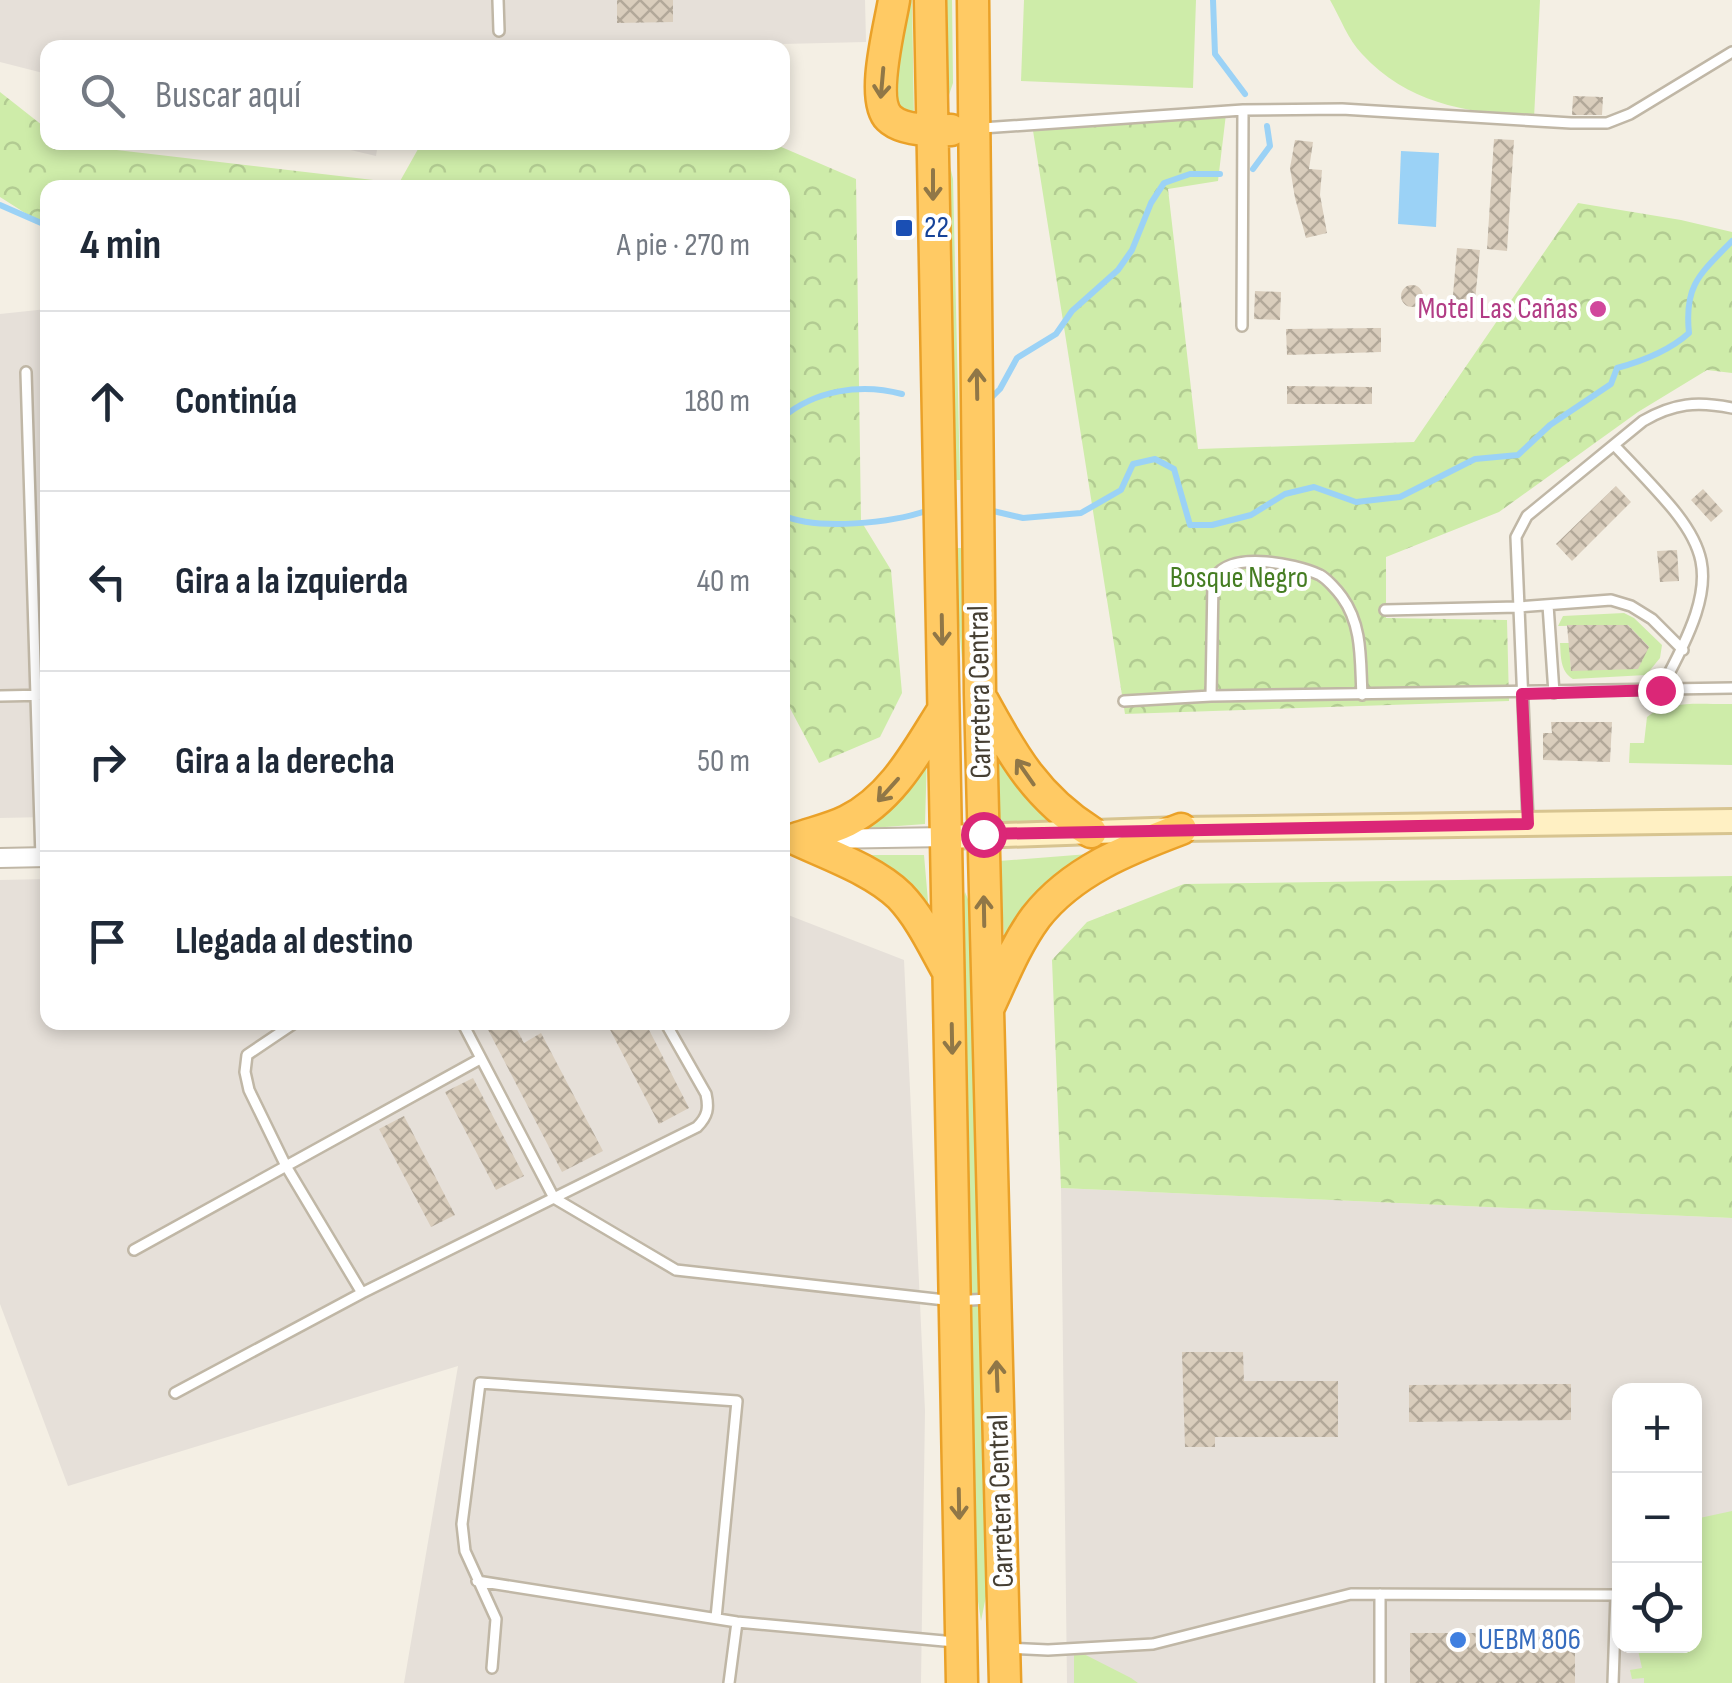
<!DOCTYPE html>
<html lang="es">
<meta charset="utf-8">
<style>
:root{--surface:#fff;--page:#f2f2f3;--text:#1f2937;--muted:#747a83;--line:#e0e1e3}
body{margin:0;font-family:"Sofia Sans Condensed",sans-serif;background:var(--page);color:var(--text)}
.controls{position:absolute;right:30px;bottom:30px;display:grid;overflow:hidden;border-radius:20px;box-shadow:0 5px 15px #0003}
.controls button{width:90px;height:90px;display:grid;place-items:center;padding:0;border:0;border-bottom:2px solid var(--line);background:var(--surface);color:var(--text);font:50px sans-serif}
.stop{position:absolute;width:30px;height:30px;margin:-22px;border:8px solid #db2777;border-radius:50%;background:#fff}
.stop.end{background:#db2777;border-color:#fff;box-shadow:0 2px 10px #0008}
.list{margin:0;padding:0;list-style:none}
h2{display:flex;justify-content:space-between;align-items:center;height:130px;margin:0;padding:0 40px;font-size:42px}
h2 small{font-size:32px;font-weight:400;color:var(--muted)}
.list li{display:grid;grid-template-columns:65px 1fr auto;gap:30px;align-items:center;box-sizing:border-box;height:180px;padding:0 40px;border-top:2px solid var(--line)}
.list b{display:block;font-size:38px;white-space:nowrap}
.list em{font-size:32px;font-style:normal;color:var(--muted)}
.icon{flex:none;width:55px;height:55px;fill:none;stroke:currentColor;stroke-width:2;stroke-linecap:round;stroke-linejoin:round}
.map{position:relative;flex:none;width:1732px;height:1683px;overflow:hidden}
.search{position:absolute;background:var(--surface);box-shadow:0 5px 15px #0003;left:40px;top:40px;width:750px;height:110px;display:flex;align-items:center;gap:25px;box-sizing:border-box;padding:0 35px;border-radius:20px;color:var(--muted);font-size:38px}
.panel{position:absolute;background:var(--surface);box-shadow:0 5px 15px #0003;left:40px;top:180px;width:750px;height:850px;border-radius:20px}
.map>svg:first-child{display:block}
.industrial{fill:#e6e0d9;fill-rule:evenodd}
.grass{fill:#ceeca9}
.forest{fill:url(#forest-crowns)}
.water{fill:#9bd2f6}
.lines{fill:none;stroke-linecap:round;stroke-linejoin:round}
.stream{stroke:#9bd2f6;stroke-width:6}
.building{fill:url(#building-cross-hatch)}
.lane-casing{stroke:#c0b7a6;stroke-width:14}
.street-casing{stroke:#c0b7a6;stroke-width:22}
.secondary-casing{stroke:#d7c490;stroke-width:28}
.highway-casing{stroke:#eaa128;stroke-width:35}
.lane{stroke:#fff;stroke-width:9}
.street{stroke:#fff;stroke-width:18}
.secondary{stroke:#fff0c3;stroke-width:22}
.highway{stroke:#ffca64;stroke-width:30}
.oneway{stroke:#907747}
.route{stroke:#db2777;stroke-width:12}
.transit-dot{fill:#1a4fb4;stroke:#fff;stroke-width:4}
.hotel-dot{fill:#d1479c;stroke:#fff;stroke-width:4}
.shop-dot{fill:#3f7fe0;stroke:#fff;stroke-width:4}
.labels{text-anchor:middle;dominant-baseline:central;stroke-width:8;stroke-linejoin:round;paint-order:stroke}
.transit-label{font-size:30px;fill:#164399;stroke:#fff;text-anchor:start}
.hotel-label{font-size:30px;fill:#b23c85;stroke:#fff;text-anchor:end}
.park-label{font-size:30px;fill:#457d22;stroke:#fff}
.street-label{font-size:30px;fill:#463f33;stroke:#fff}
.shop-label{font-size:30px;fill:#366cbe;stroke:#fff;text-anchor:start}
</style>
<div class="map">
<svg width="1732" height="1683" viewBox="0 0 1732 1683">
<defs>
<pattern id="forest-crowns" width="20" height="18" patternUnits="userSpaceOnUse" patternTransform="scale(2.5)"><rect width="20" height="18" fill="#ceeca9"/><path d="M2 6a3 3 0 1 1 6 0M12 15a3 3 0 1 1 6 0" fill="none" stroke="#b2cb92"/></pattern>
<pattern id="building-cross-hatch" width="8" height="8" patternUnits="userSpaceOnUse" patternTransform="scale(2.5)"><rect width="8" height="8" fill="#d9cdbc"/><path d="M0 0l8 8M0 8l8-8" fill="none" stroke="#b2a899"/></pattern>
</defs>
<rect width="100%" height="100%" fill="#f4efe4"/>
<path class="industrial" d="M0,0H865L866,42L625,48H48L47,74L0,62Z
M321,143L378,142V143L376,156Z
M47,309V817L0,818V314Z
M47,879L48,1022H782L783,913L904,960L925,1411L921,1683H404L458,1366L68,1486L0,1304V880Z
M1061,1188L1732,1218V1683H1067ZM1620,1390H1694V1646H1620Z"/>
<path class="grass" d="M906,0H912L914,118L909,120L891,96Z
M942,0H952L953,83L949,95L946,90Z
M1024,0H1196L1193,88L1021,81Z
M1330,0H1540L1534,118C1468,112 1409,105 1362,54C1348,40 1340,17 1330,0Z
M950,166L953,179L960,480H949L947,171Z
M952,548H964L966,703Z
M1624,613L1634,618L1662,645L1660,658L1646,675L1573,679C1560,671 1561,657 1560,643H1569L1571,671L1649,647L1628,625L1558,626L1563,616Z
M1732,704V765L1629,763L1630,743H1644L1647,717C1669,699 1705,705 1732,704Z
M992,747L1056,823H996Z
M927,756L925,824L845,830Z
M1101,853L1005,948L999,861Z
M858,855H924L930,924Z
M965,892L972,909L986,1596L981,1621L977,1595L961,909Z
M1732,1511V1683H1644V1678L1632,1679L1630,1670L1642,1668L1637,1646H1694L1695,1519Z
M1074,1649L1131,1678L1138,1683H1074Z"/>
<path class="forest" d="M0,92L47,129L48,142L399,183L422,142L772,143L856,179L861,521L891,570L902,693L880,737L819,763L783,695L782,188H48L47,227L0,197Z
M1226,114L1218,181L1168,189L1198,449L1414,442L1578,203L1681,220L1732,232V373L1707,370L1638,412L1499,512L1386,557V618L1507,620L1509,701L1125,714L1031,118Z
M1732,876V1218L1061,1188L1052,960L1087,922L1184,884Z"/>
<path class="water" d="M1401,151L1439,153L1436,227L1398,224Z"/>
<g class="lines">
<path class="stream" d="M1213,0L1215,54L1245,94
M1253,169L1270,146L1267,126
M0,205L48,226
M988,401L1000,389L1017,358L1056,334L1072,311L1118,270L1132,250L1151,203L1164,183L1190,174H1220
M782,418C815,390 861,383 902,394
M989,510L1023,518L1081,513L1121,490L1133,464L1155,459L1174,469L1190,525H1212L1251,515L1285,494L1314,487L1356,502L1400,497L1475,459L1518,455L1550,425L1611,384L1617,368C1643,361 1669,351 1689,333C1684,285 1700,274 1732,241
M782,515C817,531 893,523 929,510"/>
</g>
<path class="building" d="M617,0H673V22L617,23Z
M1573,96L1603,97L1602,115H1572Z
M1494,139L1514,140L1507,251L1487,249Z
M1295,140L1313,142L1309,169L1322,170L1320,195L1327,233L1306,238L1295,198L1290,168Z
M1457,248L1480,250L1473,321L1451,319Z
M1401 296a11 11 0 1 1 22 0a11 11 0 1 1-22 0Z
M1255,291L1281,292L1280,320L1254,319Z
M1381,328V352L1287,355L1286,329Z
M1287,386L1372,387V404H1287Z
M1616,486L1631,502L1572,561L1556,544Z
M1703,489L1723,511L1711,522L1691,500Z
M1677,550L1679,581L1660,582L1657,551Z
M1567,625H1628L1649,647L1638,669L1571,671Z
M1551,722H1612L1610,762L1543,760V733H1552Z
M484,1022H513L524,1043L541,1033L603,1151L562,1172Z
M606,1022H645L689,1108L659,1124Z
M473,1078L524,1176L496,1190L445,1092Z
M404,1116L455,1215L431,1227L379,1129Z
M1182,1352H1243L1244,1381H1338V1437H1215V1447H1185Z
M1571,1384V1420L1409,1422V1385Z
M1410,1633H1575V1683H1410Z"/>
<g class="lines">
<defs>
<path id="lane" d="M498,0L499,31
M1243,110L1342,109L1571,123H1607L1630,114L1732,52
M982,128L1243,110L1242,326
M26,372L41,858
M1614,445C1710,546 1732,560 1660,690
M1548,605L1554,693
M1385,610L1518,607L1611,600L1631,606L1652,619L1683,650
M0,696L48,695
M1211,696L1213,582C1224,549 1294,563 1320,575C1327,579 1337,590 1342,597C1363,626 1360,661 1362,695
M1124,701L1211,696L1732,688
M1528,821L1516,537L1527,516L1643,421C1674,403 1697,401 1732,408
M296,1022L247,1055L245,1072L249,1090L286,1166L362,1293
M462,1022L554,1198L676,1270L954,1301L988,1299
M134,1250L480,1059
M175,1393L362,1293L697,1127C708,1116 709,1108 706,1094L665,1022
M477,1581L737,1622L955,1642
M1008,1648L1048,1650L1153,1644L1351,1594L1616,1595L1613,1683
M492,1668L496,1619L465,1551L462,1524L480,1383L737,1401L716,1618
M729,1683L737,1622
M1380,1683V1594"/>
<path id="street" d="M823,839L947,837
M0,858L48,857"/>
<path id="secondary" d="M947,837L1181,829L1732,821"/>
<path id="highway" d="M894,0C890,26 870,99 889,118C902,131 934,131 951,130
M930,0L962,1683
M973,0L980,694L1005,1683
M983,701C1013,756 1037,798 1091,832
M795,839C829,855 873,870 900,896C920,917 933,945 947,970
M795,839C812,833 831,829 847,821C893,798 917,751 943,710
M989,1007C1003,977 1016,944 1036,917C1072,871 1128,849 1181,829"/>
</defs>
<use href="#lane" class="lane-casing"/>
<use href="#street" class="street-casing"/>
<use href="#secondary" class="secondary-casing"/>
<use href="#highway" class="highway-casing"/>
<use href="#lane" class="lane"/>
<use href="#street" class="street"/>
<use href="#secondary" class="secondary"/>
<use href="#highway" class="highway"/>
</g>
<defs><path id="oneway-shaft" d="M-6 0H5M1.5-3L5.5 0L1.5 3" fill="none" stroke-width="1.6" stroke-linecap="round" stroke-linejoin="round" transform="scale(2.5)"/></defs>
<g class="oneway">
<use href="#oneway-shaft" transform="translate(882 83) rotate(95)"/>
<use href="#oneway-shaft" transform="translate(933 185) rotate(90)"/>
<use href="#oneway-shaft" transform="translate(977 384) rotate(-91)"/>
<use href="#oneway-shaft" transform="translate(942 630) rotate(89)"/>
<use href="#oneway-shaft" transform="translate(1025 772) rotate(-125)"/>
<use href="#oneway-shaft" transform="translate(888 790) rotate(132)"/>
<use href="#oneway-shaft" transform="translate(984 911) rotate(-91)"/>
<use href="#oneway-shaft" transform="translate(952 1039) rotate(89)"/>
<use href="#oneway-shaft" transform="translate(997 1376) rotate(-92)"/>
<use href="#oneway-shaft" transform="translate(959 1504) rotate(89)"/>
</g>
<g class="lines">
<path class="route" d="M983,834L1528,824L1522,694L1660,690"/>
</g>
<rect class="transit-dot" x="894" y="218" width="20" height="20" rx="5"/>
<circle class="hotel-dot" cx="1598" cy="309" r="10"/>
<circle class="shop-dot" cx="1458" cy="1640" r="10"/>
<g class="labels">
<g class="transit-label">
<text x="924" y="228">22</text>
</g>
<g class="hotel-label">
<text x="1578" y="309">Motel Las Cañas</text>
</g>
<g class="park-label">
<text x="1239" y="578">Bosque Negro</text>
</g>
<g class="street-label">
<text transform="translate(980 692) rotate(-91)">Carretera Central</text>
<text transform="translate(1001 1501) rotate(-92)">Carretera Central</text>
</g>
<g class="shop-label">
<text x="1478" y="1640">UEBM 806</text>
</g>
</g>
</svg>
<div class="controls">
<button>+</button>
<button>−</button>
<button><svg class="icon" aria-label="locate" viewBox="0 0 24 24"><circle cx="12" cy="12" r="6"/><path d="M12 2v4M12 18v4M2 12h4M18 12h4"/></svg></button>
</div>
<div class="stop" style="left:983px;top:834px"></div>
<div class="stop end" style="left:1660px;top:690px"></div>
<div class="search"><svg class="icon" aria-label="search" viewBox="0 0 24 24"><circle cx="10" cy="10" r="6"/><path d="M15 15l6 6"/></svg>Buscar aquí</div>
<section class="panel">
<h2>4 min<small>A pie · 270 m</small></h2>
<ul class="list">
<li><svg class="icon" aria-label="ahead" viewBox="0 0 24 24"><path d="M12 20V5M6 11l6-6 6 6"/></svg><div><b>Continúa</b></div><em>180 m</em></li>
<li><svg class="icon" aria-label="left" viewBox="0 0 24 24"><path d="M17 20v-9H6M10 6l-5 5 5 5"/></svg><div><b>Gira a la izquierda</b></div><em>40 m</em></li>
<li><svg class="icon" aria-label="right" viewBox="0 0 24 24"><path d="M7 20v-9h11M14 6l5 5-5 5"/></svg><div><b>Gira a la derecha</b></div><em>50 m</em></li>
<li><svg class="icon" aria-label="arrive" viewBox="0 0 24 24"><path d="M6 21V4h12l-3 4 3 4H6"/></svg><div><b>Llegada al destino</b></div></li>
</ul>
</section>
</div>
